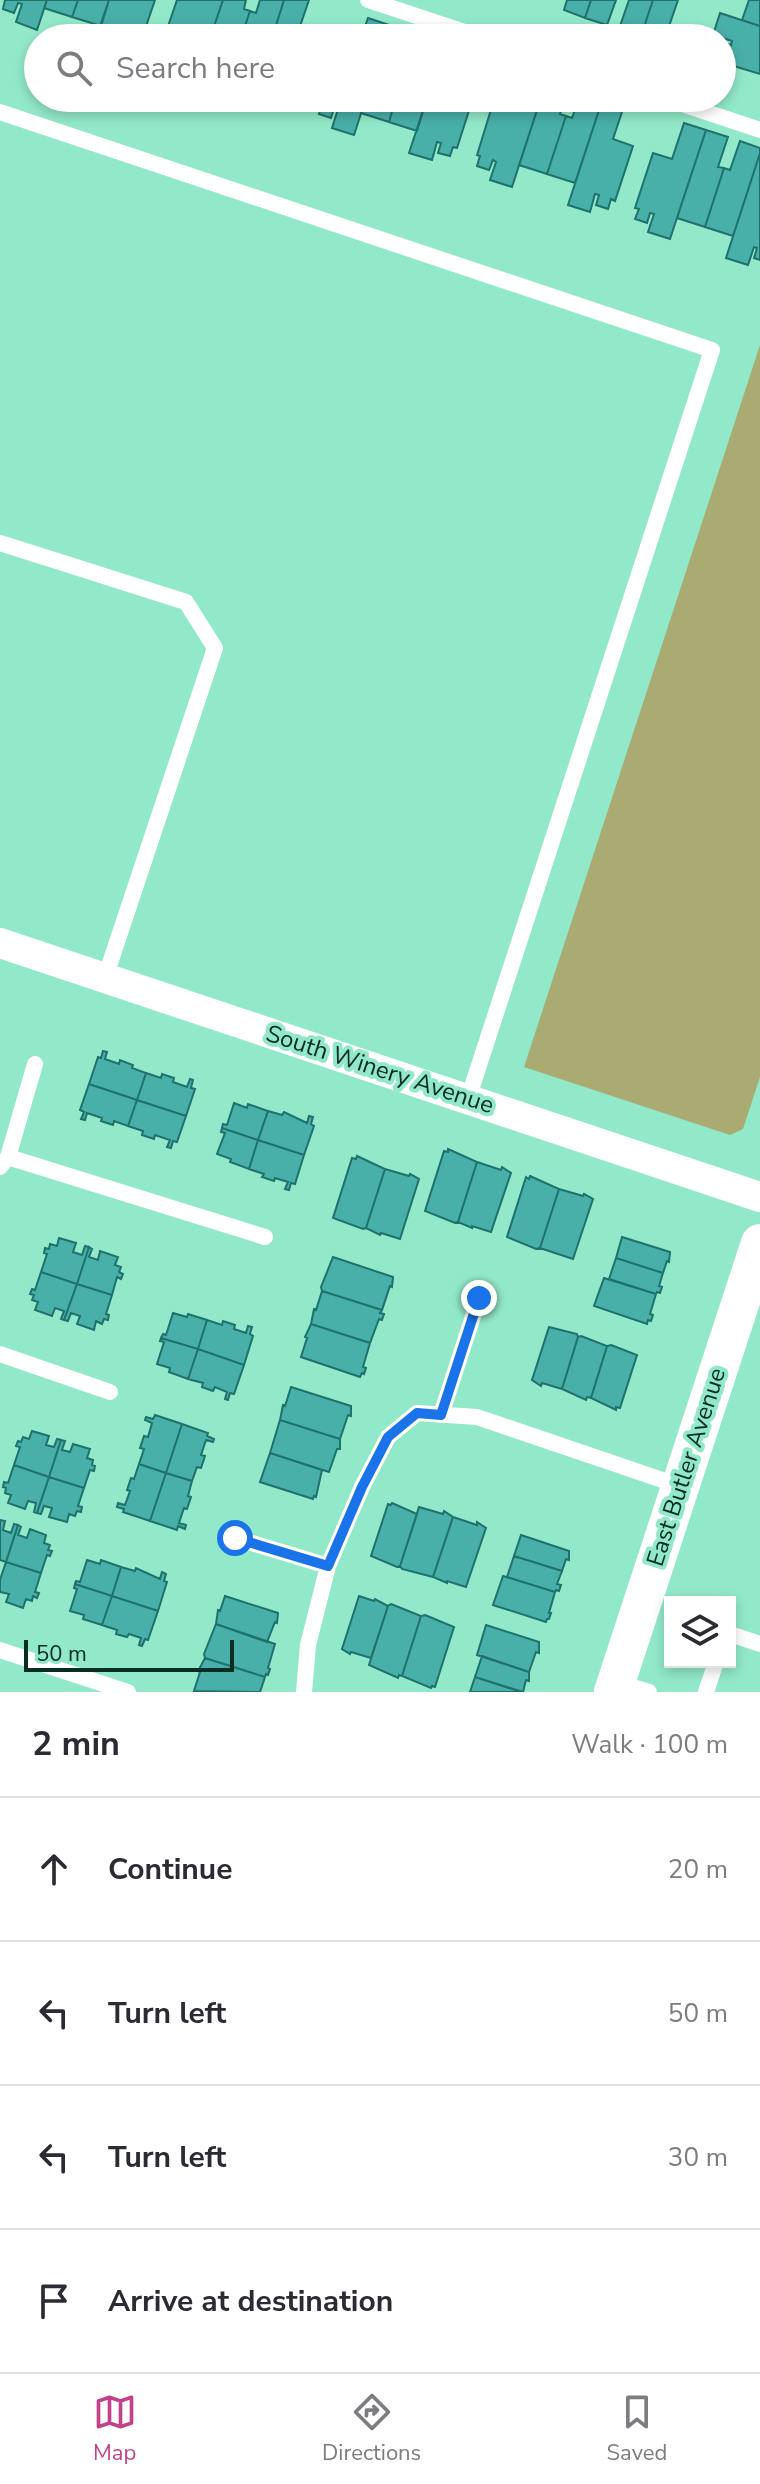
<!DOCTYPE html>
<meta charset="utf-8">
<style>
:root{--surface:#fff;--page:#f2f2f3;--text:#2b2b33;--muted:#7c7c81;--line:#e1e1e2;--accent:#c3428c}
body{margin:0;font-family:"Nunito Sans",sans-serif;background:var(--page);color:var(--text)}
.controls{position:absolute;right:24px;bottom:24px;display:grid;overflow:hidden;border-radius:0px;box-shadow:0 4px 12px #0003}
.controls button{width:72px;height:72px;display:grid;place-items:center;padding:0;border:0;border-bottom:2px solid var(--line);background:var(--surface);color:var(--text);font:40px sans-serif}
.scale{position:absolute;left:24px;bottom:20px;width:210px;box-sizing:border-box;padding-left:8px;border:4px solid #082e23;border-top:0;font-size:22px;line-height:28px;white-space:nowrap;color:#082e23;-webkit-text-stroke:6px #92e9c9;paint-order:stroke}
.stop{position:absolute;width:24px;height:24px;margin:-18px;border:6px solid #1a73e8;border-radius:50%;background:#fff}
.stop.end{background:#1a73e8;border-color:#fff;box-shadow:0 2px 8px #0008}
.list{margin:0;padding:0;list-style:none}
h2{display:flex;justify-content:space-between;align-items:center;height:104px;margin:0;padding:0 32px;font-size:34px}
h2 small{font-size:26px;font-weight:400;color:var(--muted)}
.list li{display:grid;grid-template-columns:52px 1fr auto;gap:24px;align-items:center;box-sizing:border-box;height:144px;padding:0 32px;border-top:2px solid var(--line)}
.list b{display:block;font-size:30px;white-space:nowrap}
.list em{font-size:26px;font-style:normal;color:var(--muted)}
.icon{flex:none;width:44px;height:44px;fill:none;stroke:currentColor;stroke-width:2;stroke-linecap:round;stroke-linejoin:round}
.map{position:relative;flex:none;width:760px;height:1692px;overflow:hidden}
.search{position:absolute;background:var(--surface);box-shadow:0 4px 12px #0003;left:24px;right:24px;top:24px;height:88px;display:flex;align-items:center;gap:20px;box-sizing:border-box;padding:0 28px;border-radius:44px;color:var(--muted);font-size:30px}
.sheet{height:680px;background:var(--surface)}
nav{display:flex;justify-content:space-around;align-items:center;box-sizing:border-box;height:112px;border-top:2px solid var(--line);background:var(--surface);font-size:22px;color:var(--muted)}
nav a{display:grid;justify-items:center;gap:4px}
nav .on{color:var(--accent)}
.map>svg:first-child{display:block}
.green{fill:#aaab72}
.building{fill:#48b0a8;stroke:#1f716c;stroke-width:2}
.lines{fill:none;stroke-linecap:round;stroke-linejoin:round}
.service{stroke:#fff;stroke-width:16}
.minor{stroke:#fff;stroke-width:30}
.tertiary{stroke:#fff;stroke-width:38}
.route{stroke:#1a73e8;stroke-width:10}
.labels{text-anchor:middle;dominant-baseline:central;stroke-width:8;stroke-linejoin:round;paint-order:stroke}
.street-label{font-size:24px;fill:#082e23;stroke:#92e9c9}
</style>
<div class="map">
<svg width="760" height="1692" viewBox="0 0 760 1692">
<rect width="100%" height="100%" fill="#92e9c9"/>
<path class="green" d="M760,345V1077L743,1129L730,1135L524,1067Z"/>
<path class="building" d="M5,0H47L37,30L16,22L22,4L18,3L14,13L3,9Z
M47,0H78L72,17L44,8Z
M78,0H109L101,26L72,17Z
M109,0H155L142,38H96Z
M177,0H223L210,38H164Z
M223,0H246L244,9L250,11L241,38H210Z
M260,0H284L272,38H241L250,11L256,13Z
M284,0H309L297,35L307,38H272Z
M567,0H591L585,18L564,10Z
M591,0H616L607,25L585,18Z
M629,0H653L641,36L619,29Z
M653,0H678L665,38L641,36Z
M749,0H760V26L742,20Z
M720,13L760,26V74L724,63L726,57L722,55V42L731,45L732,41L713,35Z
M368,18L389,25L385,38H361Z
M389,25L411,33L410,38H385Z
M252,98H276L273,108L252,100Z
M320,98H366L354,135L332,128L338,109L334,108L331,118L319,114L322,104L319,103Z
M366,98H396L389,122L361,113Z
M396,98H427L417,131L389,122Z
M427,98H473L457,148L453,147L450,156L438,153L441,143L437,142L432,160L409,153Z
M517,98H541L512,187L490,180L496,162L493,160L489,170L477,166L480,156L477,155L494,100L514,107Z
M541,98H565L560,114L566,116L547,174L519,165Z
M579,98H603L575,183L547,174L566,116L572,118Z
M603,98L625,103L613,139L633,146L615,201L611,199L608,209L596,205L599,195L595,194L590,212L568,205Z
M684,123L706,130L670,239L648,232L654,214L650,213L647,223L635,219L639,209L635,208L653,153L672,159Z
M706,130L728,137L718,167L724,168L705,227L677,218Z
M740,141L760,148V153L733,236L705,227L724,168L730,170Z
M760,153V260L754,258L757,248L754,247L748,265L726,258Z
M103,1051L107,1052L105,1059L119,1064L120,1060L133,1065L132,1068L146,1073L137,1100L89,1084L98,1057L101,1058Z
M146,1073L161,1078L162,1074L174,1078L173,1082L187,1087L190,1079L193,1080L191,1088L195,1089L186,1116L137,1100Z
M89,1084L137,1100L128,1126L114,1121L113,1125L101,1121L102,1118L87,1113L85,1120L81,1119L84,1112L80,1110Z
M137,1100L186,1116L177,1142L173,1141L171,1148L167,1147L170,1140L155,1135L154,1139L142,1135L143,1131L128,1126Z
M234,1103L247,1108L248,1104L268,1111L258,1140L222,1128L223,1124L227,1125Z
M268,1111L282,1115L284,1112L307,1123L309,1116L313,1117L311,1124L314,1126L304,1155L258,1140Z
M222,1128L258,1140L249,1169L230,1162L231,1159L217,1154L225,1133L221,1132Z
M258,1140L304,1155L295,1184L291,1183L289,1190L285,1189L288,1182L275,1178L274,1181L262,1177L264,1174L249,1169Z
M448,1149L477,1162L458,1222L455,1223L425,1211L444,1151L448,1152Z
M357,1156L385,1169L366,1228L363,1229L333,1218L352,1158L356,1159Z
M477,1162L501,1170L502,1167L511,1173L491,1232L472,1226V1228L458,1222Z
M385,1169L409,1176L410,1174L419,1179L400,1239L381,1233L380,1235L366,1228Z
M530,1176L559,1189L540,1248L536,1249L507,1237L526,1177L529,1179Z
M559,1189L583,1196L584,1194L593,1199L573,1259L540,1248Z
M622,1237L670,1252L669,1262L667,1261L663,1273L616,1258Z
M59,1238L76,1243L73,1252L82,1255L85,1246L89,1247L77,1284L41,1272L47,1254L44,1253L45,1248L49,1249L50,1244L57,1246Z
M89,1247L92,1249L89,1257L98,1260L100,1251L118,1257L115,1265L121,1267L119,1272L123,1274L121,1279L117,1277L112,1295L77,1284Z
M333,1257L393,1277L392,1287L390,1286L382,1310L322,1291L321,1287Z
M616,1258L663,1273L659,1286L662,1287L660,1293L657,1292L656,1294L609,1279Z
M41,1272L77,1284L64,1320L61,1319L64,1311L55,1308L52,1316L35,1310L38,1302L32,1300L34,1295L30,1294L32,1289L35,1290Z
M604,1278L656,1294L650,1314L653,1315L651,1321L648,1320L647,1324L594,1306Z
M77,1284L112,1295L106,1314L109,1315L108,1320L104,1319L102,1324L96,1321L94,1330L77,1324L80,1316L71,1313L68,1321L64,1320Z
M322,1291L382,1310L380,1313L384,1314L382,1320L379,1319L370,1343L311,1324L314,1309L316,1310Z
M173,1313L187,1317L188,1314L207,1320L198,1349L161,1338L163,1334L166,1335Z
M207,1320L222,1325L223,1321L235,1325L234,1329L246,1333L248,1326L252,1327L250,1334L253,1336L244,1365L198,1349Z
M311,1324L370,1343L363,1367L366,1368L364,1374L362,1373L360,1377L301,1357L307,1338L305,1337Z
M549,1327L577,1334L578,1337L562,1389L542,1383L541,1386L532,1380Z
M581,1336L607,1346L591,1398L587,1397L586,1400L562,1389L578,1337Z
M161,1338L198,1349L188,1379L169,1372L170,1368L157,1364L164,1342L160,1341Z
M611,1345L637,1355L620,1408L616,1407V1410L591,1398L607,1346Z
M198,1349L244,1365L234,1394L230,1393L228,1400L225,1399L227,1392L215,1387L213,1391L202,1387L203,1383L188,1379Z
M291,1387L351,1406V1416L348,1415L340,1439L280,1420L283,1405L285,1406Z
M155,1415L182,1424L166,1473L139,1464L144,1449L140,1448L144,1436L148,1437L152,1423L145,1420L146,1417L153,1419Z
M280,1420L340,1439V1449H337L329,1472L270,1453Z
M182,1424L208,1433L207,1436L214,1439L213,1442L206,1440L201,1455L205,1456L201,1468L197,1467L192,1481L166,1473Z
M32,1431L49,1436L46,1445L54,1447L57,1439L61,1440L49,1477L14,1465L20,1447L16,1446L18,1441L21,1442L23,1437L29,1439Z
M61,1440L65,1441L62,1450L70,1452L73,1444L90,1449L87,1458L93,1460L92,1465L95,1466L94,1471L90,1470L84,1488L49,1477Z
M270,1453L322,1470L316,1497L314,1496L313,1499L260,1482Z
M139,1464L166,1473L150,1521L123,1512L124,1509L117,1507L118,1503L125,1505L130,1491L127,1490L131,1478L134,1479Z
M14,1465L49,1477L37,1513L34,1512L36,1503L28,1501L25,1509L8,1503L11,1495L5,1493L6,1488L3,1487L4,1482L8,1483Z
M166,1473L192,1481L188,1496L191,1497L187,1509L184,1508L179,1523L186,1525L185,1529L178,1526L177,1530L150,1521Z
M49,1477L84,1488L78,1506L82,1507L81,1512L77,1511L75,1516L69,1514L67,1522L49,1517L52,1508L44,1506L41,1514L37,1513Z
M392,1503L417,1514L400,1566L397,1567L371,1556L388,1504L391,1505Z
M419,1507L443,1514L444,1511L453,1517L433,1577L402,1569L400,1566Z
M453,1517L477,1525V1522L486,1528L466,1587L447,1581V1583L433,1577Z
M0,1520L5,1521L3,1530L11,1533L14,1524L18,1525L6,1562L0,1560Z
M18,1525L21,1527L18,1535L27,1538L30,1529L46,1535L44,1543L50,1545L48,1550L52,1551L50,1556L47,1555L41,1573L6,1562Z
M521,1535L569,1551V1560L566,1559L562,1571L514,1556Z
M514,1556L562,1571L557,1584L561,1585L559,1591L556,1590L555,1592L507,1577Z
M87,1560L100,1564L101,1560L121,1567L112,1596L75,1584L76,1581L80,1582Z
M6,1562L41,1573L35,1592L39,1593L37,1598L33,1596L32,1601L26,1599L23,1608L6,1602L9,1594L0,1592V1580Z
M121,1567L135,1571L136,1568L160,1579L162,1572L166,1574L164,1581L167,1582L158,1611L112,1596Z
M503,1576L555,1592L549,1613H551L549,1619H547L546,1622L493,1605Z
M75,1584L112,1596L102,1625L83,1619L84,1615L70,1611L77,1589L74,1588Z
M112,1596L158,1611L148,1640L145,1639L142,1646L139,1645L141,1638L129,1634L127,1637L116,1634L117,1630L102,1625Z
M225,1596L278,1613L277,1623L275,1622L267,1642L216,1624L218,1610L220,1611Z
M359,1596L374,1601L375,1599L388,1606L371,1658L351,1652L350,1654L342,1649Z
M391,1604L421,1616L402,1676L399,1675L398,1678L369,1665L388,1606Z
M425,1615L454,1627L435,1687L432,1686L431,1688L402,1676L421,1616Z
M216,1624L275,1644L268,1668L270,1669L268,1675L266,1674L265,1677L205,1658L204,1654Z
M486,1625L539,1642V1653L536,1652L529,1672L477,1655Z
M482,1656L529,1672V1681L526,1680L523,1692L475,1677Z
M205,1658L265,1677L260,1692L194,1691L200,1672L198,1671Z
M475,1677L521,1692H470Z"/>
<g class="lines">
<path class="service" d="M368,0L483,38
M664,98L760,130
M0,112L712,350L468,1099
M0,543L186,602L215,648L105,978
M8,1157L265,1237
M0,1167L8,1157L35,1064
M0,1354L110,1392
M441,1415L479,1298
M235,1538L328,1566
M730,1634L760,1644
M0,1650L128,1692
M616,1682L649,1692
M304,1692L308,1645L328,1566L362,1487L388,1437L417,1413L477,1417L680,1486
M706,1692L716,1662"/>
<path class="minor" d="M0,943L760,1197"/>
<path class="tertiary" d="M613,1692L760,1243"/>
</g>
<g class="lines">
<path class="route" d="M235,1538L328,1566L362,1487L388,1437L417,1413L441,1415L479,1298"/>
</g>
<g class="labels">
<g class="street-label">
<text transform="translate(380 1069) rotate(18)">South Winery Avenue</text>
<text transform="translate(686 1467) rotate(-72)">East Butler Avenue</text>
</g>
</g>
</svg>
<div class="controls">
<button><svg class="icon" aria-label="layers" viewBox="0 0 24 24"><path d="M12 4l9 5-9 5-9-5zM3 14l9 5 9-5"/></svg></button>
</div>
<div class="scale">50 m</div>
<div class="stop" style="left:235px;top:1538px"></div>
<div class="stop end" style="left:479px;top:1298px"></div>
<div class="search"><svg class="icon" aria-label="search" viewBox="0 0 24 24"><circle cx="10" cy="10" r="6"/><path d="M15 15l6 6"/></svg>Search here</div>
</div>
<section class="sheet">
<h2>2 min<small>Walk · 100 m</small></h2>
<ul class="list">
<li><svg class="icon" aria-label="ahead" viewBox="0 0 24 24"><path d="M12 20V5M6 11l6-6 6 6"/></svg><div><b>Continue</b></div><em>20 m</em></li>
<li><svg class="icon" aria-label="left" viewBox="0 0 24 24"><path d="M17 20v-9H6M10 6l-5 5 5 5"/></svg><div><b>Turn left</b></div><em>50 m</em></li>
<li><svg class="icon" aria-label="left" viewBox="0 0 24 24"><path d="M17 20v-9H6M10 6l-5 5 5 5"/></svg><div><b>Turn left</b></div><em>30 m</em></li>
<li><svg class="icon" aria-label="arrive" viewBox="0 0 24 24"><path d="M6 21V4h12l-3 4 3 4H6"/></svg><div><b>Arrive at destination</b></div></li>
</ul>
</section>
<nav>
<a class="on"><svg class="icon" aria-label="map" viewBox="0 0 24 24"><path d="M3 6l6-2 6 2 6-2v14l-6 2-6-2-6 2zM9 4v14M15 6v14"/></svg>Map</a>
<a><svg class="icon" aria-label="directions" viewBox="0 0 24 24"><path d="M12 3l9 9-9 9-9-9zM9 14v-3h6M13 9l2 2-2 2"/></svg>Directions</a>
<a><svg class="icon" aria-label="saved" viewBox="0 0 24 24"><path d="M7 4h10v16l-5-4-5 4z"/></svg>Saved</a>
</nav>
